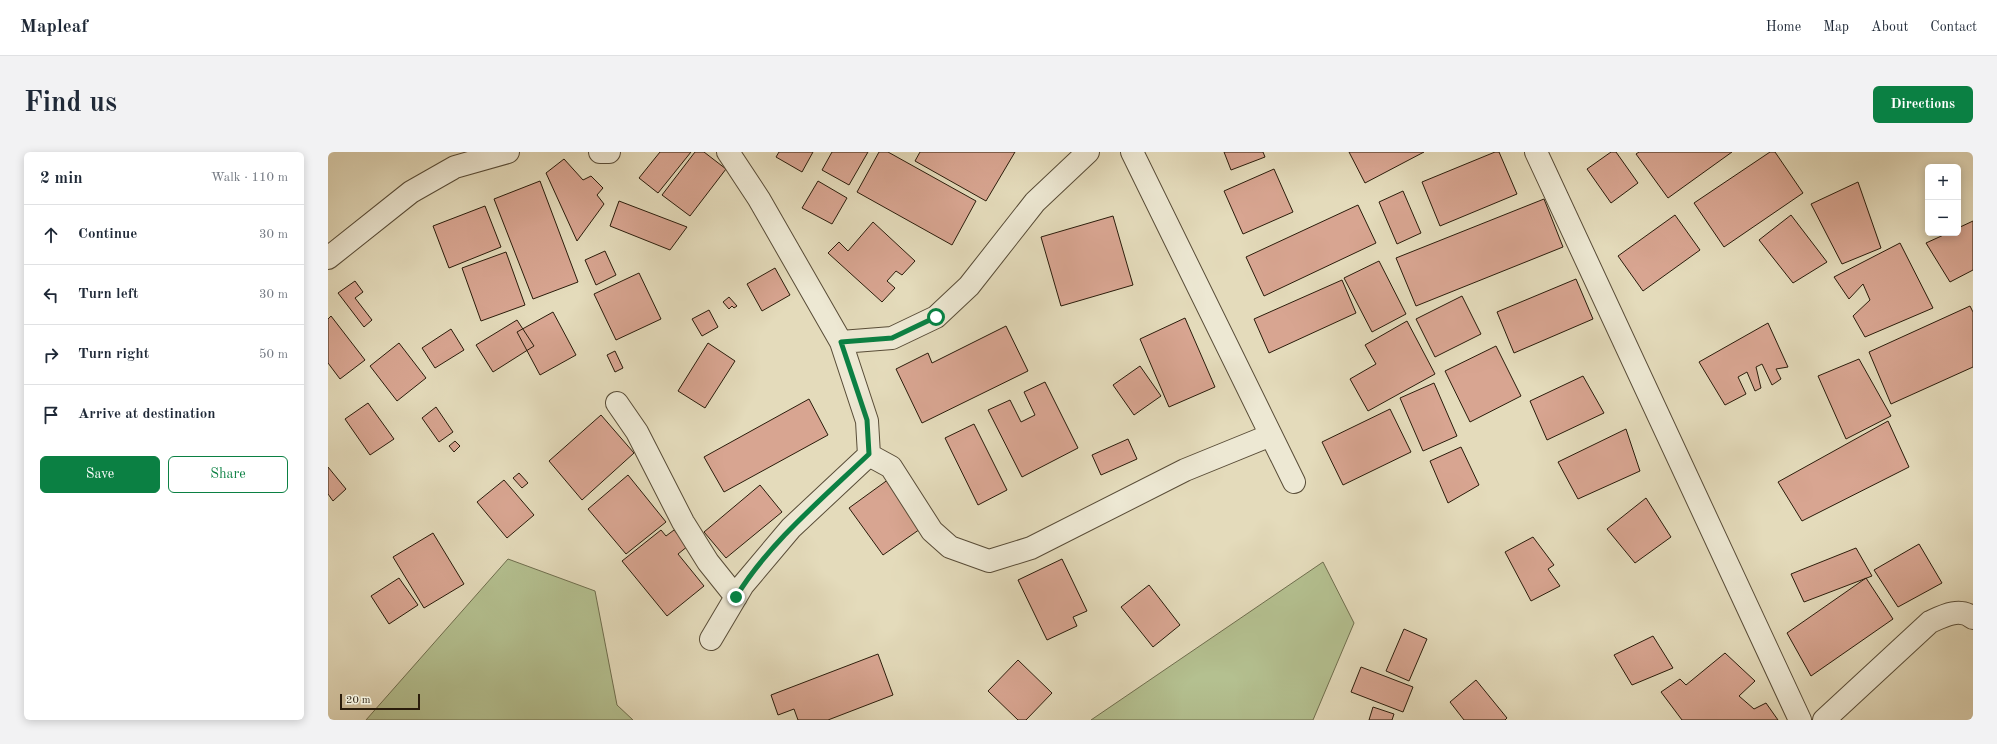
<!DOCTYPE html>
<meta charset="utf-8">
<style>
:root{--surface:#fff;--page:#f2f2f3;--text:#1f2937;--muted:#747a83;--line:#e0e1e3;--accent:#0b8043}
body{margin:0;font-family:"Old Standard TT",serif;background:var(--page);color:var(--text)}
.controls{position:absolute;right:12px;top:12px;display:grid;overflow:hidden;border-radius:6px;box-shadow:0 2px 10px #0003}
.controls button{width:36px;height:36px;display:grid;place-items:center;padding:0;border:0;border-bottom:1px solid var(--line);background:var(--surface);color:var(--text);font:20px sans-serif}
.scale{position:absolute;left:12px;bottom:10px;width:80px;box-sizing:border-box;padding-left:4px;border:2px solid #2a1c0b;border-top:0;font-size:11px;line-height:14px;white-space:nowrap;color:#2a1c0b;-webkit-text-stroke:3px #ede8d3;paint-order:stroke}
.stop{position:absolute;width:12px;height:12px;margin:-9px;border:3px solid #0b8043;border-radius:50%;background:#fff}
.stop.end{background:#0b8043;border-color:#fff;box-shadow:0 1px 4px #0008}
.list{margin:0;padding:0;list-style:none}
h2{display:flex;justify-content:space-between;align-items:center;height:52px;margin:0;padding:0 16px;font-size:17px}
h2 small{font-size:13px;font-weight:400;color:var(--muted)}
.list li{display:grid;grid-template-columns:26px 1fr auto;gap:12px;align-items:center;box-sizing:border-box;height:60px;padding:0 16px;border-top:1px solid var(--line)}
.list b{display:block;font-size:15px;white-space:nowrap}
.list em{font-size:13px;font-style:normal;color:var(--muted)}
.actions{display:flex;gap:8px;padding:12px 16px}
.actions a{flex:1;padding:9px 0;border:1px solid var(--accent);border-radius:6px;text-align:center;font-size:14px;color:var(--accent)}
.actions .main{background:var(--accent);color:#fff}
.icon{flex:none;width:22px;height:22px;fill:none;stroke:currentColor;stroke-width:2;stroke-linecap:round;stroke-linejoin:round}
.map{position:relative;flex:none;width:1645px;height:568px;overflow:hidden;border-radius:6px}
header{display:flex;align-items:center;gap:24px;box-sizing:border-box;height:56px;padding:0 20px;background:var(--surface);border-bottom:1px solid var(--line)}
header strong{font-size:19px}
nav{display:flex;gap:22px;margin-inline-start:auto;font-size:14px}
.intro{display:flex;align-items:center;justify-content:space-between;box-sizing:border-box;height:96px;padding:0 24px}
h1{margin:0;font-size:28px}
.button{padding:10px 18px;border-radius:6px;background:var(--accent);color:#fff;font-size:14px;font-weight:700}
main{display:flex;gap:24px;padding:0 24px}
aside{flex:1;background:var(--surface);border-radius:6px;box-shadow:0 2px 10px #0003}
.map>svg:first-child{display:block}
.green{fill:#b4c090;stroke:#6f6e4e}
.building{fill:#d8a591;stroke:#2a1c0b}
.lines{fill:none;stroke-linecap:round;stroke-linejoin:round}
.minor-casing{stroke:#584c37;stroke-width:24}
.minor{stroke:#ede8d3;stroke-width:22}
.route{stroke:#0b8043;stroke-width:5}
</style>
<header>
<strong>Mapleaf</strong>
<nav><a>Home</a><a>Map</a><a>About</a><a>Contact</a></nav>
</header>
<div class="intro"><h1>Find us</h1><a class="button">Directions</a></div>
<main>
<aside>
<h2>2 min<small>Walk · 110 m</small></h2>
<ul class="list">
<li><svg class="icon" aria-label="ahead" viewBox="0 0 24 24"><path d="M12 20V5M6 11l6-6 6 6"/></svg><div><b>Continue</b></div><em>30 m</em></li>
<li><svg class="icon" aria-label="left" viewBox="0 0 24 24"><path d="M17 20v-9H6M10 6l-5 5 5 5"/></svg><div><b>Turn left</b></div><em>30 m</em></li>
<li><svg class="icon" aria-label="right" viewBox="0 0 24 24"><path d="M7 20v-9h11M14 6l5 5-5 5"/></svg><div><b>Turn right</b></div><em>50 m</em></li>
<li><svg class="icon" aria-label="arrive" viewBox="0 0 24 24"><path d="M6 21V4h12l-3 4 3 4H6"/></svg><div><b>Arrive at destination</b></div></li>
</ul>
<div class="actions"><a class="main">Save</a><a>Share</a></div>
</aside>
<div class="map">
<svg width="1645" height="568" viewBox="0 0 1645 568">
<rect width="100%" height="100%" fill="#e4dbbb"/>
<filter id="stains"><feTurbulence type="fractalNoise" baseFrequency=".005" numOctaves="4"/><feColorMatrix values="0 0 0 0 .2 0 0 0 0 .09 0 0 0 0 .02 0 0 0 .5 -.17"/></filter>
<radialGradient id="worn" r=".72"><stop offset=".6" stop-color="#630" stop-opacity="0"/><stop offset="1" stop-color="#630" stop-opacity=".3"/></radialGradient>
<path class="green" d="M180,407L267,439L289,553L305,568H38Z
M995,410L1026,471L985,568H763Z"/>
<path class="building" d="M332,0H363L330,41L311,26Z
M367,0H376L398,17L362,64L334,43Z
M451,0H485L474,20L448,5Z
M504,0H540L521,33L494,18Z
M551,0H560L648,49L624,93L529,40Z
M592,0H687L658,49L587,9Z
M896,0H935L937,5L903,18Z
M1021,0H1096L1037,31Z
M1167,0H1171L1189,42L1112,74L1094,30Z
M1283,0H1288L1310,31L1283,51L1259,17Z
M1311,0H1404L1340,46L1308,2Z
M1442,0H1447L1475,41L1396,95L1366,51Z
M236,7L255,28L263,24L275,36L269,43L276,52L249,89L218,21Z
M946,17L965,60L915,82L896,39Z
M212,29L250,130L205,147L166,47Z
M490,29L519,46L504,72L474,56Z
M1530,30L1553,96L1514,112L1483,52Z
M1075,39L1093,81L1069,92L1051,50Z
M1216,47L1235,95L1088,154L1068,106Z
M291,49L359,75L342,98L282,74Z
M1030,53L1048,91L936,144L918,105Z
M157,54L173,95L121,116L105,74Z
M1347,63L1372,98L1315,139L1290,104Z
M1463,63L1499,110L1465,131L1431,88Z
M785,64L805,133L733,154L713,85Z
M1645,69V118L1622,130L1598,91L1620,81H1630V76Z
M545,70L587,109L574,123L568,119L559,129L567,136L554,150L500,101L511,90L520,99Z
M1572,91L1605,156L1537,185L1525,164L1542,148L1535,132L1521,147L1506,125Z
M277,99L288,123L268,133L257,108Z
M178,100L197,153L153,169L134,116Z
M1051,109L1078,162L1044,180L1016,126Z
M447,116L462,143L434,159L419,132Z
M311,121L333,167L288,188L266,142Z
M1248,127L1265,167L1186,201L1169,160Z
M1014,128L1028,161L941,201L926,167Z
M27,129L35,140L27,146L44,168L36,175L10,141Z
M1134,144L1153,182L1107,205L1088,167Z
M401,145L409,154L406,156L404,154L401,157L395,150Z
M1642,154L1645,160V215L1563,252L1541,200Z
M381,158L390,175L374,184L364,167Z
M225,160L248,203L212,223L189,180Z
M3,164L37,208L12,227L0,211V167Z
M857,166L887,235L841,255L812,187Z
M189,168L206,194L165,220L148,193Z
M1079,169L1107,222L1040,259L1022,227L1048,212L1037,193Z
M1440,171L1460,215L1448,217L1453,227L1444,233L1434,212L1428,215L1433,236L1427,239L1419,220L1410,225L1418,242L1397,253L1371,210Z
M678,174L700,219L594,271L568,217L600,201L604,211Z
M123,177L136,198L107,216L94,196Z
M71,191L98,226L69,249L42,214Z
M380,191L407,209L377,256L350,239Z
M1168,194L1193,244L1142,270L1117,219Z
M287,199L295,216L287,220L279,203Z
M1531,207L1563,264L1518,287L1490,224Z
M812,214L833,244L806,263L785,233Z
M1255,224L1276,261L1219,288L1202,249Z
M717,230L750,296L694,325L660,258L682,248L693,270L707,263L696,240Z
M1106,231L1129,284L1095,299L1072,246Z
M481,247L500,283L396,340L376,305Z
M40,251L66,287L42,303L17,267Z
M108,255L125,280L111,290L94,266Z
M1062,257L1083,300L1015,333L994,290Z
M273,263L306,301L254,348L221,309Z
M1560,269L1581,315L1474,369L1450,330Z
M646,272L679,338L650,353L617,286Z
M1298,277L1312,319L1250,347L1230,310Z
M800,287L809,307L773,323L764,303Z
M127,289L132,294L126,300L121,294Z
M1133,295L1151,333L1120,351L1102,309Z
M0,315L18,337L5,349L0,342Z
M191,321L200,331L194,336L185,326Z
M300,323L338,370L298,402L260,357Z
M561,327L595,375L555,403L521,356Z
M176,328L206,363L179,386L149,350Z
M432,333L454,360L398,406L376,380Z
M1318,346L1343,385L1307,411L1279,377Z
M333,378L338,384L346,378L360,394L350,402L376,434L339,464L294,409Z
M105,381L136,432L96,456L65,405Z
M1205,385L1226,413L1220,417L1232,434L1203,449L1177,400Z
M1591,392L1614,431L1570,455L1546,418Z
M1528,396L1544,424L1476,450L1463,422Z
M734,407L759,459L745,465L749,474L719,488L690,428Z
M71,426L90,453L61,472L43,444Z
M1538,426L1565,467L1483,524L1459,481Z
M821,433L852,473L825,495L793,455Z
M1076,477L1099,487L1081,529L1058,519Z
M1325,484L1345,516L1304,533L1286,503Z
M1397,501L1427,529L1411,544L1426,557L1438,551L1450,568H1354L1333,540L1352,527L1358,533Z
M550,502L565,543L500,568H470L466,557L450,563L443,543Z
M690,508L724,541L698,568H690L660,539Z
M1033,515L1085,535L1075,560L1023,540Z
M1148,528L1179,566L1177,568H1136L1122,550Z
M1045,555L1066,562L1064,568H1041Z"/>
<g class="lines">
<defs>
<path id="minor" d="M272,0H281
M804,0L966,330
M1208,0L1472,568
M0,106L83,40L127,15L180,0
M513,190L564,186L608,165L641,134L707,50L760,0
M289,251L309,280L355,370L380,410L408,445
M541,303L563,315L604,379L622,395L661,409L703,396L857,318L943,283
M383,487L415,433L463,376L541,303L539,269L513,190L431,47L400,0
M1496,568L1602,470C1615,464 1632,455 1645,466"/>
</defs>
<use href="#minor" class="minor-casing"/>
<use href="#minor" class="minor"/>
</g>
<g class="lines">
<path class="route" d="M408,445C439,393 496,345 541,302L539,268L513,190L564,186L608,165"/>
</g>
<rect width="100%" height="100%" filter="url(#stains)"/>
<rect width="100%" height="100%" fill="url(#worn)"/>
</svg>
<div class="controls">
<button>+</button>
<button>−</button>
</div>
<div class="scale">20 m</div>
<div class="stop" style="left:608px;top:165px"></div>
<div class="stop end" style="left:408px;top:445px"></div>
</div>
</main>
